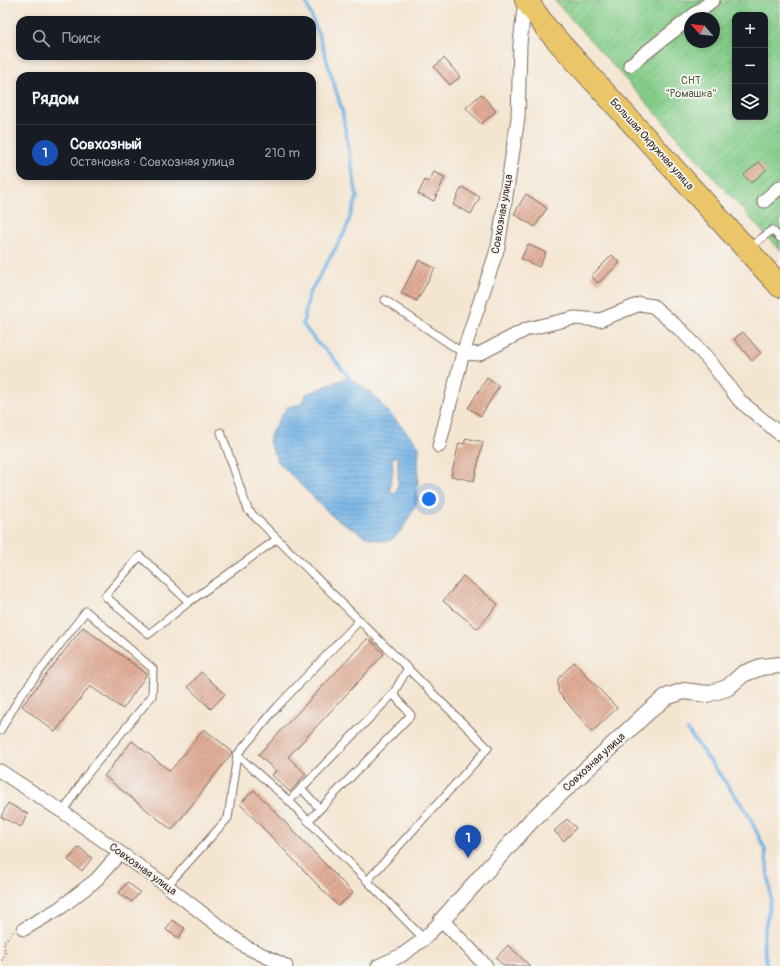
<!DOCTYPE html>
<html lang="ru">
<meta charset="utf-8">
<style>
:root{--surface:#171b24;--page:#242831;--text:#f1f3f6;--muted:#9ea1a6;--line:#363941;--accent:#d690ce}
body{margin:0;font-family:Pangolin,sans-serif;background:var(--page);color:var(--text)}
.controls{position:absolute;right:12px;top:12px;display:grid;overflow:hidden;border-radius:8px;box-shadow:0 2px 6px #0003}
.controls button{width:36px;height:36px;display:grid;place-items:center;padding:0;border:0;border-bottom:1px solid var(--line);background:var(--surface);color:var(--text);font:20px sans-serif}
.compass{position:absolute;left:684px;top:12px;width:36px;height:36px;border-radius:50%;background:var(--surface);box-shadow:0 2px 6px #0003;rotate:298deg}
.you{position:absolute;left:429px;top:499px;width:14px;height:14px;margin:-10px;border:3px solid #fff;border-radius:50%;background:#1a73e8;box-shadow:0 0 0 6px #1a73e833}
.badge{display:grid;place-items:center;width:26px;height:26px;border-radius:50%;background:var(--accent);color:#fff;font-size:13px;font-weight:700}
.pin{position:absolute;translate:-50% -33px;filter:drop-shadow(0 1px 2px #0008)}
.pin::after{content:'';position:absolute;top:21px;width:14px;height:12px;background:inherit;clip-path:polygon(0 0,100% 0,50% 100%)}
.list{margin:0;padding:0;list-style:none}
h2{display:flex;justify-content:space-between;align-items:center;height:52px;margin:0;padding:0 16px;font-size:17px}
h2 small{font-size:13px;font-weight:400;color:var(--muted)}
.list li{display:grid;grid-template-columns:26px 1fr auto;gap:12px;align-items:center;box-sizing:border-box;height:56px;padding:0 16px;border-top:1px solid var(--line)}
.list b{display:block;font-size:15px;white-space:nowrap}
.list p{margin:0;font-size:13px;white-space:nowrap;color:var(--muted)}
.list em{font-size:13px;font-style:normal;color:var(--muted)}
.icon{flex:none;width:22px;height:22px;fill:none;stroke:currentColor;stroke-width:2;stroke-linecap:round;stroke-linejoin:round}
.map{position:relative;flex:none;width:780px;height:966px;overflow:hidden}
.search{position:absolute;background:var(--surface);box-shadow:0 2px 6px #0003;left:16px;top:16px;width:300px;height:44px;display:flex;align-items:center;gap:10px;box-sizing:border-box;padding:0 14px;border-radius:12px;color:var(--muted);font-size:15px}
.panel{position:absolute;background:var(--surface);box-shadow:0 2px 6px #0003;left:16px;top:72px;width:300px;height:108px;border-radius:12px}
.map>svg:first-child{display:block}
.garden{fill:url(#garden-furrows);stroke:#607c54;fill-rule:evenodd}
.water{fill:url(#water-rules);stroke:#566e82;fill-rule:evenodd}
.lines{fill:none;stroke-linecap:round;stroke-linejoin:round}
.stream{stroke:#72b3e6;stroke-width:3.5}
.building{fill:url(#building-hatch)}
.service-casing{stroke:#7c6b5d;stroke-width:9}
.minor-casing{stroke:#7c6b5d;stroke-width:15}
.tertiary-casing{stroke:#7c6b5d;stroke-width:18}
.trunk-casing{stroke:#7c6b5d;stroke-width:24}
.path{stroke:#7c6b5d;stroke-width:2;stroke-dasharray:1 3;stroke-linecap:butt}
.service{stroke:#fff;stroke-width:7}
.minor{stroke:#fff;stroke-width:13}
.tertiary{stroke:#fff;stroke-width:16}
.trunk{stroke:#ebc669;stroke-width:22}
.labels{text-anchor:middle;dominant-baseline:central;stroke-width:3.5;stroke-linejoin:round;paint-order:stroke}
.park-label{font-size:11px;fill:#515b3e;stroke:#f6f6f2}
.street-label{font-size:11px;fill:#3b2a1e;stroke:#f6f6f2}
</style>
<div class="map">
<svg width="780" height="966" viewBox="0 0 780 966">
<defs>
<pattern id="garden-furrows" width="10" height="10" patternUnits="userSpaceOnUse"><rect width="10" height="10" fill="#84cd89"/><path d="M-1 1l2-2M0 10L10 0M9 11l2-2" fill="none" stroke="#73b076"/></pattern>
<pattern id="water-rules" width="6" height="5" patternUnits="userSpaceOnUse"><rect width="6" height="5" fill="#72b3e6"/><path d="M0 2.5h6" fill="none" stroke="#5f92ba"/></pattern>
<pattern id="building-hatch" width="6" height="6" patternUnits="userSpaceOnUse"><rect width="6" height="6" fill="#e1ad97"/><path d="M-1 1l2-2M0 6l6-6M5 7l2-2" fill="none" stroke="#b88d7b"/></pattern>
</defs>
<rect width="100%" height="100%" fill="#f6f6f2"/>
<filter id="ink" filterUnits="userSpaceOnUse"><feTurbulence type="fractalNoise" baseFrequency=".025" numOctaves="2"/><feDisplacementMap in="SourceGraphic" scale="8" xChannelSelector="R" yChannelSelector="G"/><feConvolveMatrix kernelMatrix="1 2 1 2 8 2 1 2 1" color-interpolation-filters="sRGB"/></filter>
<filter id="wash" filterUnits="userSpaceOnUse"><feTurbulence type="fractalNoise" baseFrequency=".012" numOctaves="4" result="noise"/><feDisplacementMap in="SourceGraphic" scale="16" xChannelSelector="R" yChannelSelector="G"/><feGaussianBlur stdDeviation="0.9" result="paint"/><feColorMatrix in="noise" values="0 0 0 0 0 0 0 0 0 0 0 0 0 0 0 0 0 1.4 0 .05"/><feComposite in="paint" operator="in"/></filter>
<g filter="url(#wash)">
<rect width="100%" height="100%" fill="#f4e5d1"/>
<path class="garden" d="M554,0H780V251ZM735,15H765V117H735ZM690,18H714V42H690Z"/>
<path class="water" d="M349,377L372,394L419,446L417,502L402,530L389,542L366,537L332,516L278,462L269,442L271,433L287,407L301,404L306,394ZM392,457H398V483L396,493L393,494L390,490L393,469Z"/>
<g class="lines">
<path class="stream" d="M305,0L320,38L342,110L357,197L345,232L309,294L303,324L316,342L330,354L349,377V382
M688,731L747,812L765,849L771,899L763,939L767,966"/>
</g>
<g id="blocks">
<path class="building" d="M444,58L460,77L450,85L434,67Z
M481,94L496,111L481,124L466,108Z
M759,162L766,170L751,183L744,175Z
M434,172L445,177L434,201L418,194L425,180L429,182Z
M462,187L480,197L471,214L453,205Z
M526,194L547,208L535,227L514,214Z
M528,244L546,253L539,267L521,259Z
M612,255L620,263L598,283L591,276Z
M419,260L435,268L417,301L401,293Z
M743,332L761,353L752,361L734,339Z
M487,378L499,386L481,416L468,408Z
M466,438L483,442L474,481L451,476L459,443L464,444Z
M463,576L498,604L478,629L443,601Z
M83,627L147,674L123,709L90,686L55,732L22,706Z
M368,638L384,654L288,757L306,774L290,792L272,775L276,771L258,755Z
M574,662L617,708L592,732L558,692V679Z
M201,672L225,694L211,709L188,687Z
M204,729L233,752L172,830L104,776L132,741L170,771Z
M254,790L353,893L338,906L240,804Z
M8,803L28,814L21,827L1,817Z
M567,819L576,828L564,841L554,831Z
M79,847L92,858L82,871L68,860Z
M127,882L140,892L132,902L119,893Z
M172,920L185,928L179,938L166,930Z
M508,945L530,966H504L496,958Z"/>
</g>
</g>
<g filter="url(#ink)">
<use href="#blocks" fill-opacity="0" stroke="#7c6b5d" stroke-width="1"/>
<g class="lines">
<defs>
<path id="service" d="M749,248L772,230L780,238
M385,300L463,353
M221,432L248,510L488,748L367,881
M189,602L149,634L105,596L140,556L189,602L277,539
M408,668L393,694L289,801L424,939
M0,731L21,695L86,611L153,669L152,696L85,777L63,812
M301,788L320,809L308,821
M289,801L237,755L277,707L360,620
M320,809L411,715L393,694
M167,886L228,818L237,755"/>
<path id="minor" d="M630,65L713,0
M764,201L780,187
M463,353L479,354L527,329L574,318L600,320L640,304L653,306L683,332L709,360L740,401L780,434
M439,446L463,353L498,247L518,118L520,44L525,0
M0,771L63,812L167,886L246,947L286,966
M24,929L60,908L96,880L120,853
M378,966L402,955L424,939L442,920L486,966"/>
<path id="tertiary" d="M442,920L531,821L649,711L666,697L684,691L707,694L727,688L743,674L761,667L780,665"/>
<path id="trunk" d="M526,0L547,29L780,286"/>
</defs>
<use href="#service" class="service-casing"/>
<use href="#minor" class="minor-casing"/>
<use href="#tertiary" class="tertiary-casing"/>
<use href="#trunk" class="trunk-casing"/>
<path class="path" d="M0,964L5,954L4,942L13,932"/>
<use href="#service" class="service"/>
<use href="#minor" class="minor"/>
<use href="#tertiary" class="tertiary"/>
<use href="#trunk" class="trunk"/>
</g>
</g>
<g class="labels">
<g class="park-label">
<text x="691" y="80">СНТ<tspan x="691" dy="13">"Ромашка"</tspan></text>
</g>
<g class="street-label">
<text transform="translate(652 144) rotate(48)">Большая Окружная улица</text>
<text transform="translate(502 214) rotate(-80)">Совхозная улица</text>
<text transform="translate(594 762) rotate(-43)">Совхозная улица</text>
<text transform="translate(143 869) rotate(36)">Совхозная улица</text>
</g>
</g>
</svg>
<div class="controls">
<button>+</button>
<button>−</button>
<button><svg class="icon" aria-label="layers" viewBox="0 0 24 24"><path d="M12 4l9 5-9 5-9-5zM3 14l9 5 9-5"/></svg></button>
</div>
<svg class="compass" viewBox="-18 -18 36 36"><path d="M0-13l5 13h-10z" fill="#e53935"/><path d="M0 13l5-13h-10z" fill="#9ea1a6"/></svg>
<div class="you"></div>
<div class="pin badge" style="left:468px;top:858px;background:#1a4fb4">1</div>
<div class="search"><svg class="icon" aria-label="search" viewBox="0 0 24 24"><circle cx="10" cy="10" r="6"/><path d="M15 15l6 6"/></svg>Поиск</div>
<section class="panel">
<h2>Рядом<small></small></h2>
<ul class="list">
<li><span class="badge" style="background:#1a4fb4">1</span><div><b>Совхозный</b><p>Остановка · Совхозная улица</p></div><em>210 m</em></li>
</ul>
</section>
</div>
